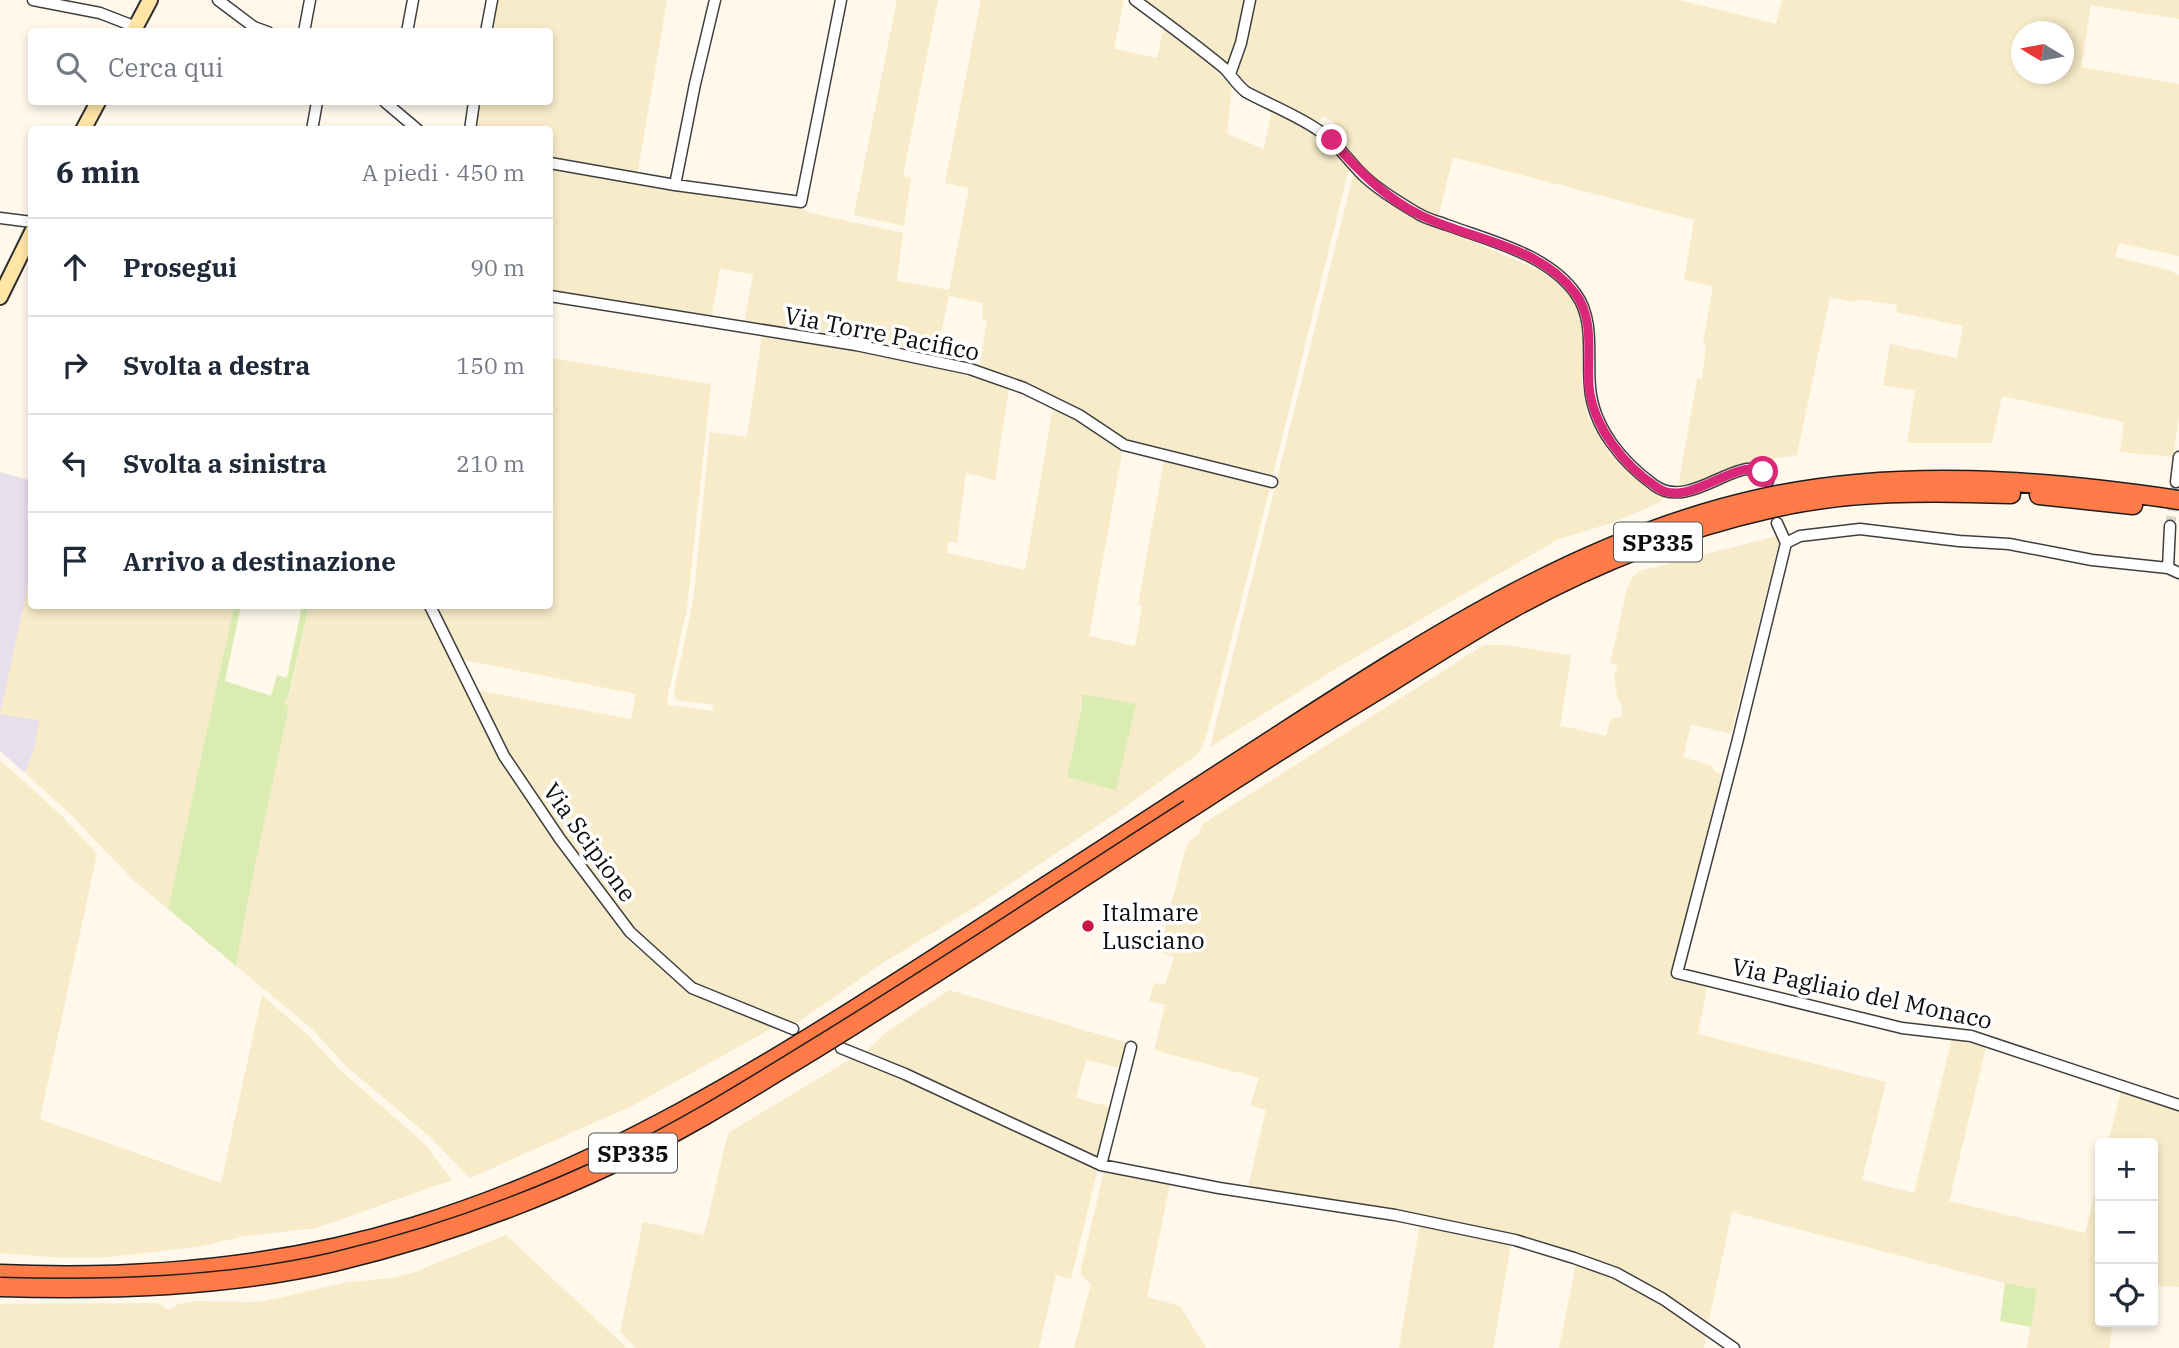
<!DOCTYPE html>
<html lang="it">
<meta charset="utf-8">
<style>
:root{--surface:#fff;--page:#f6f6f7;--text:#1f2937;--muted:#747a83;--line:#e0e1e3}
body{margin:0;font-family:"IBM Plex Serif",serif;background:var(--page);color:var(--text)}
.controls{position:absolute;right:21px;bottom:21px;display:grid;overflow:hidden;border-radius:7px;box-shadow:0 4px 10px #0003}
.controls button{width:63px;height:63px;display:grid;place-items:center;padding:0;border:0;border-bottom:2px solid var(--line);background:var(--surface);color:var(--text);font:35px sans-serif}
.compass{position:absolute;left:2011px;top:21px;width:63px;height:63px;border-radius:50%;background:var(--surface);box-shadow:0 4px 10px #0003;rotate:280deg}
.stop{position:absolute;width:21px;height:21px;margin:-16px;border:5px solid #db2777;border-radius:50%;background:#fff}
.stop.end{background:#db2777;border-color:#fff;box-shadow:0 2px 7px #0008}
.list{margin:0;padding:0;list-style:none}
h2{display:flex;justify-content:space-between;align-items:center;height:91px;margin:0;padding:0 28px;font-size:30px}
h2 small{font-size:23px;font-weight:400;color:var(--muted)}
.list li{display:grid;grid-template-columns:46px 1fr auto;gap:21px;align-items:center;box-sizing:border-box;height:98px;padding:0 28px;border-top:2px solid var(--line)}
.list b{display:block;font-size:26px;white-space:nowrap}
.list em{font-size:23px;font-style:normal;color:var(--muted)}
.icon{flex:none;width:38px;height:38px;fill:none;stroke:currentColor;stroke-width:2;stroke-linecap:round;stroke-linejoin:round}
.map{position:relative;flex:none;width:2179px;height:1348px;overflow:hidden}
.search{position:absolute;background:var(--surface);box-shadow:0 4px 10px #0003;left:28px;top:28px;width:525px;height:77px;display:flex;align-items:center;gap:18px;box-sizing:border-box;padding:0 24px;border-radius:7px;color:var(--muted);font-size:26px}
.panel{position:absolute;background:var(--surface);box-shadow:0 4px 10px #0003;left:28px;top:126px;width:525px;height:483px;border-radius:7px}
.map>svg:first-child{display:block}
.industrial{fill:#e8dfec}
.farmland{fill:#f7ebc9;fill-rule:evenodd}
.green{fill:#dbecb2}
.lines{fill:none;stroke-linecap:round;stroke-linejoin:round}
.street-tunnel{stroke:#dbd5ca;stroke-width:10;stroke-dasharray:10 5;stroke-linecap:butt}
.street-casing{stroke:#3f3f3f;stroke-width:13}
.secondary-casing{stroke:#2e2e2e;stroke-width:18}
.highway-casing{stroke:#1d1d1d;stroke-width:21}
.street{stroke:#fff;stroke-width:10}
.secondary{stroke:#ffe5a6;stroke-width:14}
.highway{stroke:#ff7c49;stroke-width:18}
.highway-bridge-casing{stroke:#1d1d1d;stroke-width:21;stroke-linecap:butt}
.highway-bridge{stroke:#ff7c49;stroke-width:18}
.route{stroke:#db2777;stroke-width:9}
.poi-dot{fill:#c61a41;stroke:#fff;stroke-width:2.5}
.labels{text-anchor:middle;dominant-baseline:central;stroke-width:7;stroke-linejoin:round;paint-order:stroke}
.shield{fill:#fff;stroke:#555;stroke-width:2}
.shield-label{font-size:23px;font-weight:bold;fill:#0c0c0c}
.street-label{font-size:24px;fill:#0c0c0c;stroke:#fff}
.poi-label{font-size:24px;fill:#0c0c0c;stroke:#fff;text-anchor:start}
</style>
<div class="map">
<svg width="2179" height="1348" viewBox="0 0 2179 1348">
<rect width="100%" height="100%" fill="#fff8eb"/>
<path class="industrial" d="M0,472L32,481L31,575L1,714L40,720L34,749L25,773L0,751Z"/>
<path class="farmland" d="M496,0H667L637,177L550,160V130H473L478,102H550V32L490,31Z
M897,0H938L903,175L911,178L904,226L854,215Z
M981,0H1124L1114,49L1157,58L1164,27L1204,59L1232,87L1227,134L1264,149L1272,108L1321,133L1349,168L1272,478L1128,443L979,368L987,320L982,318L983,303L949,296L936,356L918,351L744,324L753,275L720,268L711,319L550,291V165L799,206L810,213L903,233L897,281L949,290L969,188L945,183Z
M1140,0H1245L1235,50L1230,59L1225,63Z
M1254,0H1679L1776,24L1782,0H2179V19L2091,5L2081,67L2179,84V256L2119,243L2115,257L2168,270L2179,275V416L2173,457L2120,452L2124,422L2002,396L1992,443H1907L1915,390L1883,385L1890,344L1957,358L1963,326L1896,312L1897,305L1857,299L1856,302L1830,297L1797,455L1745,464L1678,488L1697,379H1702L1706,345L1703,342L1713,286L1684,280L1694,220L1453,157L1438,217L1410,203L1361,167L1331,131L1335,122L1323,116L1319,122L1267,97L1239,78L1237,75ZM2022,32H2064V74H2022Z
M1356,175L1408,214L1541,271L1573,295L1578,306L1583,333L1582,386L1588,417L1609,453L1649,489L1666,497L1657,504L1608,524L1557,540L1337,668L1210,747L1353,176Z
M762,336L911,359L1009,388L995,480L966,473L957,543L948,541L947,553L1025,570L1053,407L1123,448L1089,636L1135,646L1142,606L1138,604L1164,460L1267,484L1270,488L1206,737L1199,753L1121,810L980,904L881,964L793,1026L724,999L695,983L636,931L524,781L475,690L631,719L636,694L460,659L433,606H550V358L711,384L687,608L667,699L668,705L712,711L714,705L676,700L674,690L693,602L710,432L747,437ZM1082,694L1116,789L1067,777L1082,707Z
M1777,536L1779,543L1731,734L1691,724L1683,757L1712,766L1714,771L1722,774L1688,904L1671,974L1672,979L1707,987L1698,1034L1886,1082L1862,1180L1914,1193L1952,1039L1986,1047L1949,1201L2085,1233L2100,1173V1322H2113L2109,1348H2027L2036,1289L2005,1283L1732,1212L1708,1324L1658,1290L1625,1272L1520,1238L1403,1211L1248,1187L1266,1110L1250,1106L1259,1078L1154,1050L1165,1005L1149,1001L1154,983L1165,985L1174,957L1159,952L1186,847L1191,839L1198,835L1203,824L1484,645H1505L1571,655L1560,728L1562,726L1606,736L1610,721L1613,718L1621,717L1622,706L1617,696L1614,677L1618,665L1610,664L1627,588L1633,577L1640,571Z
M31,572L32,606H234L168,909L135,882L68,812L25,773L34,749L39,720L0,714Z
M309,606H427L513,777L562,851L628,941L688,989L776,1026L632,1106L470,1178L428,1135L347,1067L313,1030L236,966L250,890L289,706L284,704L286,697H289Z
M0,760L63,817L97,854L40,1119L221,1183L262,995L308,1035L342,1072L424,1143L452,1180L316,1228L244,1236L203,1246L111,1257L64,1258L0,1253Z
M949,990L1128,1043L1121,1068L1086,1060L1076,1098L1111,1107L1098,1158L865,1052L884,1034Z
M855,1059L892,1073L1098,1168L1071,1279L1056,1275L1039,1348H636L620,1332L643,1222L704,1235L728,1133L849,1060Z
M2121,1092L2179,1110V1287L2153,1285V1143H2108Z
M1104,1171L1170,1184L1147,1297L1180,1306L1206,1348H1074L1091,1284L1081,1275V1269Z
M1420,1224L1511,1245L1493,1348H1399Z
M506,1235L627,1348H0V1304L158,1303L168,1310L178,1304L196,1301L250,1302L265,1301L348,1282L392,1278L415,1272Z
M1576,1263L1613,1276L1663,1303L1706,1333L1704,1348H1559Z"/>
<path class="green" d="M234,606H241L225,681L271,696L277,675L287,678L302,606H309L288,698H286L284,704L289,706L250,890L236,966L168,909Z
M1082,694L1136,704L1116,790L1067,777L1082,707Z
M2005,1283L2037,1289L2031,1327L2000,1321Z"/>
<g class="lines">
<path class="street-tunnel" d="M2170,526L2176,482"/>
<defs>
<path id="street" d="M33,0L100,13L136,27
M218,0L254,27L268,32
M1135,0C1165,22 1195,44 1224,68C1232,76 1237,85 1246,92C1270,105 1299,116 1321,132C1338,144 1350,163 1365,177C1380,191 1400,203 1417,213C1426,219 1437,221 1447,225C1490,241 1548,254 1576,294C1595,320 1587,356 1590,387C1593,427 1622,462 1654,485C1689,512 1736,455 1763,472L1768,481
M304,32L310,0
M407,32L413,0
M486,32L492,0
M1230,74L1241,43L1250,0
M385,102L418,130
M312,130L317,102
M470,130L474,102
M550,163L675,185L801,202L841,0
M675,185L695,84L715,0
M0,218L32,222
M550,296L856,345L970,369L1024,388L1079,415L1124,445L1272,482
M2176,482L2179,457
M1777,523L1786,543
M1786,543L1737,743L1677,973L1902,1028L1971,1036L2179,1105
M1786,543L1800,536L1860,529L1959,541L2009,544L2092,560L2168,568L2179,573
M2168,568L2170,526
M430,606L504,756L560,839L630,932L692,988L793,1029
M841,1048L905,1074L1101,1165L1219,1188L1395,1215L1515,1240L1574,1258L1616,1273L1663,1299L1734,1348
M1101,1165L1131,1047"/>
<path id="secondary" d="M133,32L150,0
M83,130L98,102
M0,297L32,232"/>
<path id="highway" d="M2039,495L2133,505
M1189,809C1256,765 1323,723 1391,682C1431,657 1471,631 1513,608C1593,564 1680,529 1769,509C1848,490 1931,491 2011,494
M0,1274C139,1280 279,1268 413,1227C600,1171 769,1065 932,960C1046,886 1159,813 1273,739C1425,641 1583,537 1763,498C1900,468 2042,480 2179,500"/>
</defs>
<use href="#street" class="street-casing"/>
<use href="#secondary" class="secondary-casing"/>
<use href="#highway" class="highway-casing"/>
<use href="#street" class="street"/>
<use href="#secondary" class="secondary"/>
<use href="#highway" class="highway"/>
<defs>
<path id="highway-bridge" d="M0,1287C111,1290 225,1287 334,1262C431,1239 528,1204 618,1161C686,1129 749,1089 813,1050C940,972 1064,889 1189,809"/>
</defs>
<use href="#highway-bridge" class="highway-bridge-casing"/>
<use href="#highway-bridge" class="highway-bridge"/>
</g>
<g class="lines">
<path class="route" d="M1332,140C1357,170 1385,198 1420,215C1471,240 1539,245 1575,293C1595,319 1587,355 1589,386C1593,427 1624,466 1658,488C1689,509 1737,456 1763,472"/>
</g>
<circle class="poi-dot" cx="1088" cy="926" r="7"/>
<g class="labels">
<g class="shield">
<rect x="1614" y="522.5" width="88" height="39" rx="5"/>
<rect x="589" y="1133.5" width="88" height="39" rx="5"/>
</g>
<g class="shield-label">
<text x="1658" y="542">SP335</text>
<text x="633" y="1153">SP335</text>
</g>
<g class="street-label">
<text transform="translate(882 333) rotate(11)">Via Torre Pacifico</text>
<text transform="translate(590 842) rotate(54)">Via Scipione</text>
<text transform="translate(1862 993) rotate(12)">Via Pagliaio del Monaco</text>
</g>
<g class="poi-label">
<text x="1102" y="912">Italmare<tspan x="1102" dy="28">Lusciano</tspan></text>
</g>
</g>
</svg>
<div class="controls">
<button>+</button>
<button>−</button>
<button><svg class="icon" aria-label="locate" viewBox="0 0 24 24"><circle cx="12" cy="12" r="6"/><path d="M12 2v4M12 18v4M2 12h4M18 12h4"/></svg></button>
</div>
<svg class="compass" viewBox="-18 -18 36 36"><path d="M0-13l5 13h-10z" fill="#e53935"/><path d="M0 13l5-13h-10z" fill="#747a83"/></svg>
<div class="stop" style="left:1763px;top:472px"></div>
<div class="stop end" style="left:1332px;top:140px"></div>
<div class="search"><svg class="icon" aria-label="search" viewBox="0 0 24 24"><circle cx="10" cy="10" r="6"/><path d="M15 15l6 6"/></svg>Cerca qui</div>
<section class="panel">
<h2>6 min<small>A piedi · 450 m</small></h2>
<ul class="list">
<li><svg class="icon" aria-label="ahead" viewBox="0 0 24 24"><path d="M12 20V5M6 11l6-6 6 6"/></svg><div><b>Prosegui</b></div><em>90 m</em></li>
<li><svg class="icon" aria-label="right" viewBox="0 0 24 24"><path d="M7 20v-9h11M14 6l5 5-5 5"/></svg><div><b>Svolta a destra</b></div><em>150 m</em></li>
<li><svg class="icon" aria-label="left" viewBox="0 0 24 24"><path d="M17 20v-9H6M10 6l-5 5 5 5"/></svg><div><b>Svolta a sinistra</b></div><em>210 m</em></li>
<li><svg class="icon" aria-label="arrive" viewBox="0 0 24 24"><path d="M6 21V4h12l-3 4 3 4H6"/></svg><div><b>Arrivo a destinazione</b></div></li>
</ul>
</section>
</div>
